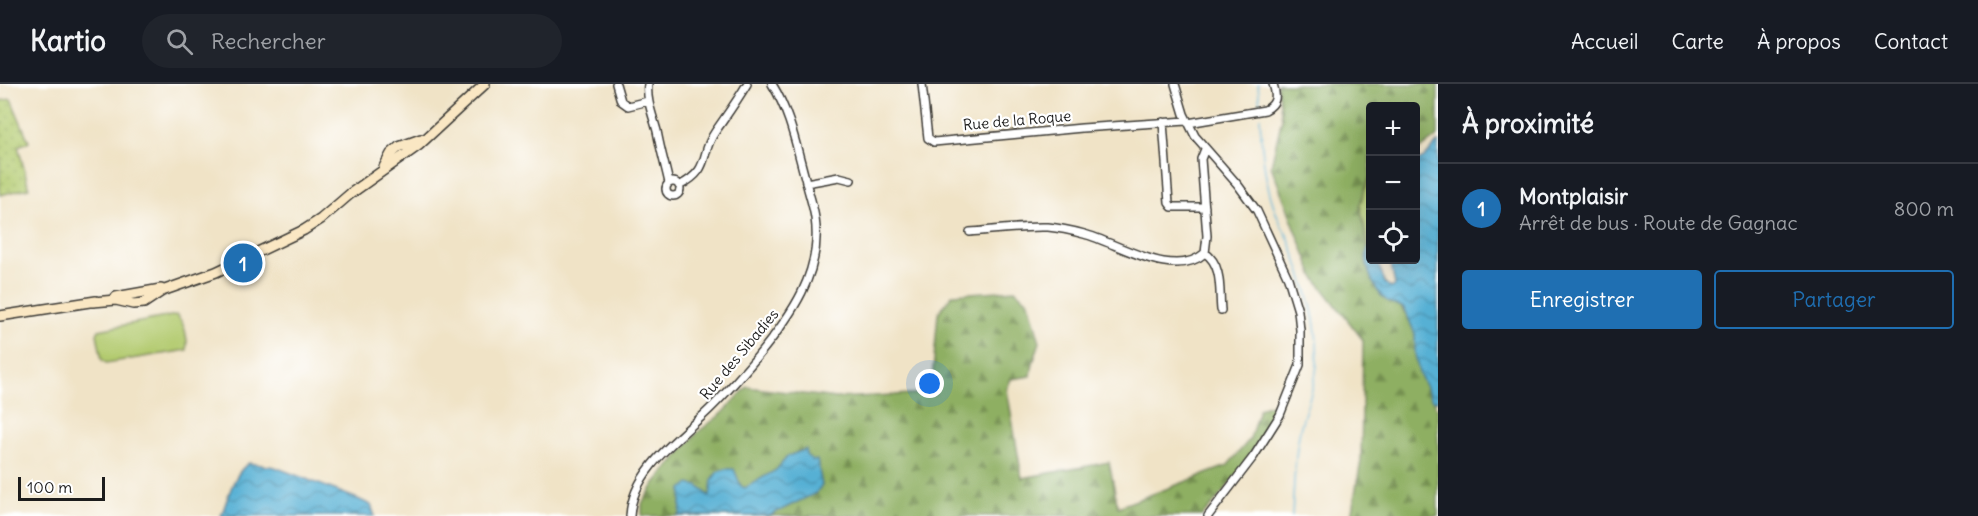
<!DOCTYPE html>
<html lang="fr">
<meta charset="utf-8">
<style>
:root{--surface:#171b24;--page:#20242c;--text:#f1f3f6;--muted:#9ea1a6;--line:#363941;--accent:#1f6fb2}
body{margin:0;font-family:Delius,sans-serif;background:var(--page);color:var(--text)}
.controls{position:absolute;right:18px;top:18px;display:grid;overflow:hidden;border-radius:6px;box-shadow:0 6px 24px #0002}
.controls button{width:54px;height:54px;display:grid;place-items:center;padding:0;border:0;border-bottom:2px solid var(--line);background:var(--surface);color:var(--text);font:30px sans-serif}
.scale{position:absolute;left:18px;bottom:15px;width:87px;box-sizing:border-box;padding-left:6px;border:3px solid #1c1c1c;border-top:0;font-size:16px;line-height:21px;white-space:nowrap;color:#1c1c1c;-webkit-text-stroke:4px #fff;paint-order:stroke}
.you{position:absolute;left:930px;top:300px;width:21px;height:21px;margin:-15px;border:4px solid #fff;border-radius:50%;background:#1a73e8;box-shadow:0 0 0 9px #1a73e833}
.badge{display:grid;place-items:center;width:39px;height:39px;border-radius:50%;background:var(--accent);color:#fff;font-size:20px;font-weight:700}
.pin{position:absolute;translate:-50% -50%;border:3px solid #fff;box-shadow:0 2px 6px #0006}
.list{margin:0;padding:0;list-style:none}
h2{display:flex;justify-content:space-between;align-items:center;height:78px;margin:0;padding:0 24px;font-size:26px}
h2 small{font-size:20px;font-weight:400;color:var(--muted)}
.list li{display:grid;grid-template-columns:39px 1fr auto;gap:18px;align-items:center;box-sizing:border-box;height:90px;padding:0 24px;border-top:2px solid var(--line)}
.list b{display:block;font-size:22px;white-space:nowrap}
.list p{margin:0;font-size:20px;white-space:nowrap;color:var(--muted)}
.list em{font-size:20px;font-style:normal;color:var(--muted)}
.actions{display:flex;gap:12px;padding:18px 24px}
.actions a{flex:1;padding:14px 0;border:2px solid var(--accent);border-radius:6px;text-align:center;font-size:21px;color:var(--accent)}
.actions .main{background:var(--accent);color:#fff}
.icon{flex:none;width:33px;height:33px;fill:none;stroke:currentColor;stroke-width:2;stroke-linecap:round;stroke-linejoin:round}
.map{position:relative;flex:none;width:1438px;height:432px;overflow:hidden}
header{display:flex;align-items:center;gap:36px;box-sizing:border-box;height:84px;padding:0 30px;background:var(--surface);border-bottom:2px solid var(--line)}
header strong{font-size:28px}
nav{display:flex;gap:33px;margin-inline-start:auto;font-size:21px}
.search{width:420px;height:54px;background:var(--page);display:flex;align-items:center;gap:15px;box-sizing:border-box;padding:0 21px;border-radius:33px;color:var(--muted);font-size:22px}
main{display:flex}
aside{flex:1;background:var(--surface)}
.map>svg:first-child{display:block}
.forest{fill:url(#forest-firs);stroke:#55663f;stroke-width:1.5}
.park{fill:url(#park-crowns);stroke:#687446;stroke-width:1.5}
.garden{fill:url(#garden-dots);stroke:#687446;stroke-width:1.5}
.pitch{fill:#b3cb70;stroke:#687446;stroke-width:1.5}
.water{fill:url(#water-waves);stroke:#3a6678;stroke-width:1.5}
.lines{fill:none;stroke-linecap:round;stroke-linejoin:round}
.stream{stroke:#57b0d4;stroke-width:1.5}
.street-casing{stroke:#3c3a36;stroke-width:10}
.secondary-casing{stroke:#3c3a36;stroke-width:12}
.street{stroke:#fff;stroke-width:7}
.secondary{stroke:#fae7c3;stroke-width:9}
.labels{text-anchor:middle;dominant-baseline:central;stroke-width:4.5;stroke-linejoin:round;paint-order:stroke}
.street-label{font-size:15px;fill:#1c1c1c;stroke:#fff}
</style>
<header>
<strong>Kartio</strong>
<div class="search"><svg class="icon" aria-label="search" viewBox="0 0 24 24"><circle cx="10" cy="10" r="6"/><path d="M15 15l6 6"/></svg>Rechercher</div>
<nav><a>Accueil</a><a>Carte</a><a>À propos</a><a>Contact</a></nav>
</header>
<main>
<div class="map">
<svg width="1438" height="432" viewBox="0 0 1438 432">
<defs>
<pattern id="forest-firs" width="22" height="20" patternUnits="userSpaceOnUse" patternTransform="scale(1.5)"><rect width="22" height="20" fill="#8eaf62"/><path d="M5 1l3.5 6h-7zM16 11l3.5 6h-7z" fill="#738e50"/></pattern>
<pattern id="park-crowns" width="20" height="18" patternUnits="userSpaceOnUse" patternTransform="scale(1.5)"><rect width="20" height="18" fill="#b3cb70"/><path d="M2 6a3 3 0 1 1 6 0M12 15a3 3 0 1 1 6 0" fill="none" stroke="#99ae60"/></pattern>
<pattern id="garden-dots" width="8" height="8" patternUnits="userSpaceOnUse" patternTransform="scale(1.5)"><rect width="8" height="8" fill="#b3cb70"/><path d="M2 2h.1M6 6h.1" fill="none" stroke="#99ae60" stroke-width="1.8" stroke-linecap="round"/></pattern>
<pattern id="water-waves" width="16" height="10" patternUnits="userSpaceOnUse" patternTransform="scale(1.5)"><rect width="16" height="10" fill="#57b0d4"/><path d="M0 5q4-4 8 0t8 0" fill="none" stroke="#478eab"/></pattern>
</defs>
<rect width="100%" height="100%" fill="#fff"/>
<filter id="ink" filterUnits="userSpaceOnUse"><feTurbulence type="fractalNoise" baseFrequency=".0167" numOctaves="2"/><feDisplacementMap in="SourceGraphic" scale="12" xChannelSelector="R" yChannelSelector="G"/><feConvolveMatrix kernelMatrix="1 2 1 2 8 2 1 2 1" color-interpolation-filters="sRGB"/></filter>
<filter id="wash" filterUnits="userSpaceOnUse"><feTurbulence type="fractalNoise" baseFrequency=".008" numOctaves="4" result="noise"/><feDisplacementMap in="SourceGraphic" scale="24" xChannelSelector="R" yChannelSelector="G"/><feGaussianBlur stdDeviation="1.35" result="paint"/><feColorMatrix in="noise" values="0 0 0 0 0 0 0 0 0 0 0 0 0 0 0 0 0 1.4 0 .05"/><feComposite in="paint" operator="in"/></filter>
<g filter="url(#wash)">
<rect width="100%" height="100%" fill="#f0e3c6"/>
<path class="forest" d="M1277,0H1438V52L1420,65L1416,62V22H1370V92L1360,120L1370,176L1413,241L1436,324H1438V432H1351L1361,377L1363,256L1314,193L1271,82L1282,34Z
M1016,206L1029,218L1040,258L1033,279L1031,292L1011,295L1007,305L1022,394L1109,378L1118,423L1227,382L1250,355L1259,325L1267,321L1277,322L1278,324C1256,363 1233,400 1202,432H642V420L655,399L698,348L724,328L747,303L836,314L931,309L938,229L953,210Z"/>
<path class="park" d="M1370,92V174L1360,120Z"/>
<path class="garden" d="M11,15L29,58L18,62L29,104L0,111V17Z"/>
<path class="pitch" d="M176,231C185,238 188,255 187,266L106,279L102,276L97,250L99,246Z"/>
<path class="water" d="M1438,58V317L1432,316L1419,289L1415,270V250L1404,224C1398,221 1391,220 1386,216C1374,207 1362,178 1368,164L1370,165V176H1377L1385,199L1392,204L1395,201L1390,176H1416V78L1424,74Z
M806,365V371L813,377L817,376L822,401L816,409L769,432H677L680,431L682,405L689,400L698,402L710,412L712,396L717,388L725,385H734L741,402L745,404L776,386L788,372Z
M249,379L275,383L358,415L371,421L375,432H221C228,415 233,389 249,379Z"/>
<g class="lines">
<path class="stream" d="M1258,0L1260,22
M1260,33C1262,75 1266,118 1289,155C1303,196 1320,236 1317,279C1316,302 1305,323 1300,346C1294,374 1294,403 1292,432"/>
</g>
</g>
<g filter="url(#ink)">
<g class="lines">
<defs>
<path id="street" d="M616,0L621,17L628,22L648,17
M648,0C646,16 653,32 657,47C660,64 665,81 669,99
M922,0L928,54L934,58L1082,44L1187,37
M1175,0L1184,30L1195,52L1238,101L1257,127L1288,194L1298,227L1300,246V281L1280,331L1254,372L1208,432
M1163,38L1169,119L1172,123H1205
M1188,39L1265,26C1277,20 1277,12 1273,0
M666 105a7 7 0 1 1 14 0a7 7 0 1 1-14 0Z
M806,99L839,93L851,96
M679,102C712,85 699,71 715,48C726,32 737,17 747,0
M970,148C995,146 1023,142 1048,143C1060,144 1073,147 1084,150C1119,159 1173,197 1205,169L1207,152L1201,75L1205,65
M1205,169C1223,181 1219,207 1221,226
M630,432C632,391 671,360 699,335C721,316 739,294 758,272C791,232 823,188 815,134C813,120 808,107 805,94C796,61 790,29 772,0"/>
<path id="secondary" d="M384,83L391,70L399,63L421,55
M116,213L161,205
M93,218L116,216L133,220L144,219L162,207L216,188L304,146L321,135L350,110L419,61L485,0
M0,232L96,217"/>
</defs>
<use href="#street" class="street-casing"/>
<use href="#secondary" class="secondary-casing"/>
<use href="#street" class="street"/>
<use href="#secondary" class="secondary"/>
</g>
</g>
<g class="labels">
<g class="street-label">
<text transform="translate(1017 36) rotate(-5)">Rue de la Roque</text>
<text transform="translate(739 270) rotate(-50)">Rue des Sibadies</text>
</g>
</g>
</svg>
<div class="controls">
<button>+</button>
<button>−</button>
<button><svg class="icon" aria-label="locate" viewBox="0 0 24 24"><circle cx="12" cy="12" r="6"/><path d="M12 2v4M12 18v4M2 12h4M18 12h4"/></svg></button>
</div>
<div class="scale">100 m</div>
<div class="you"></div>
<div class="pin badge" style="left:243px;top:179px">1</div>
</div>
<aside>
<h2>À proximité<small></small></h2>
<ul class="list">
<li><span class="badge">1</span><div><b>Montplaisir</b><p>Arrêt de bus · Route de Gagnac</p></div><em>800 m</em></li>
</ul>
<div class="actions"><a class="main">Enregistrer</a><a>Partager</a></div>
</aside>
</main>
